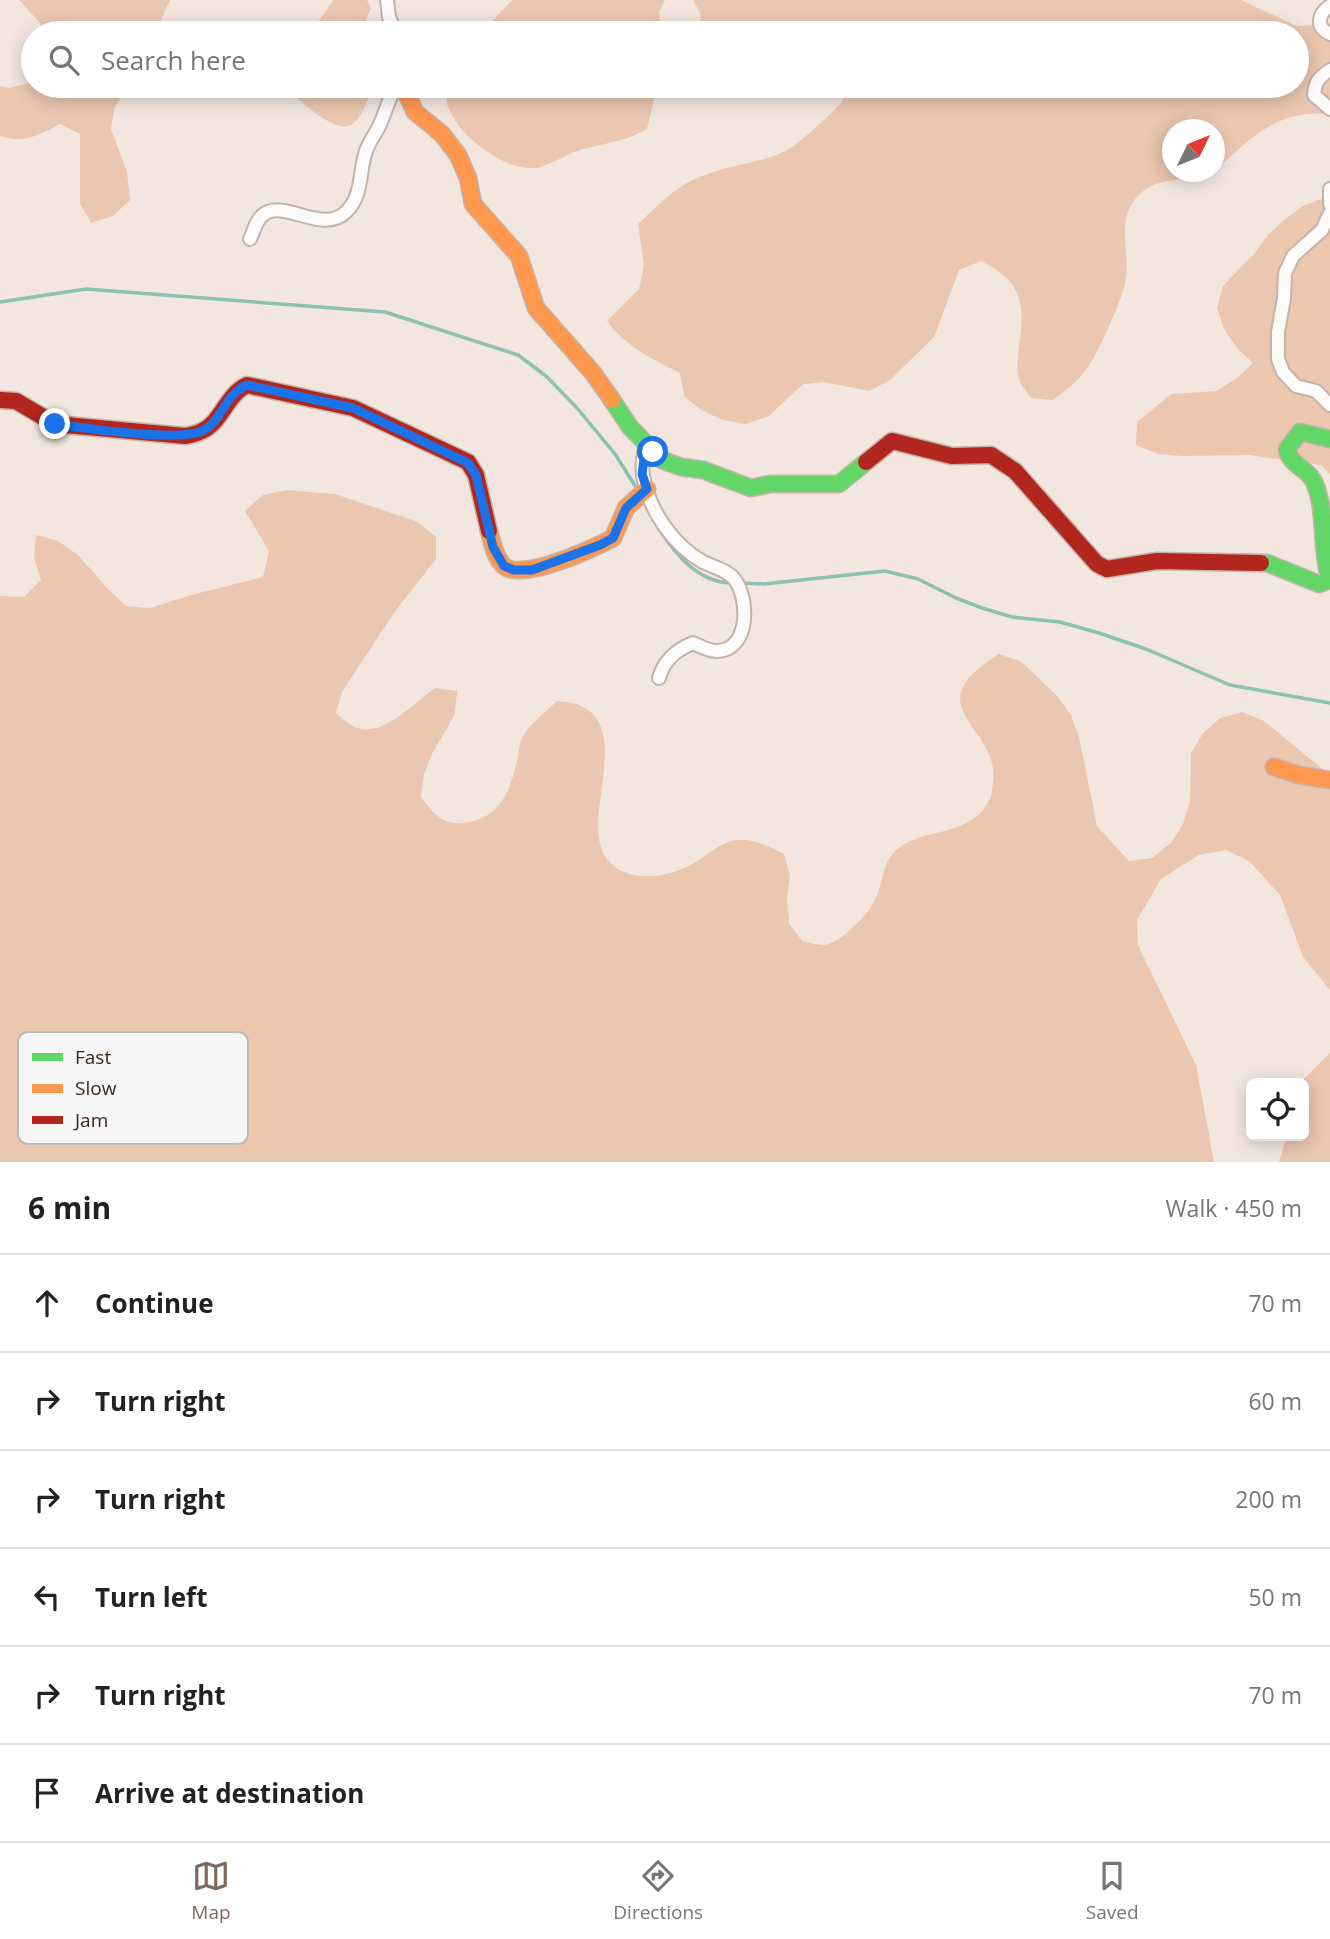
<!DOCTYPE html>
<meta charset="utf-8">
<style>
:root{--surface:#fff;--page:#f6f6f6;--text:#222;--muted:#767676;--line:#e0e0e0;--accent:#7d695d}
body{margin:0;font-family:"Open Sans",sans-serif;background:var(--page);color:var(--text)}
.controls{position:absolute;right:21px;bottom:21px;display:grid;overflow:hidden;border-radius:10px;box-shadow:0 4px 18px #0003}
.controls button{width:63px;height:63px;display:grid;place-items:center;padding:0;border:0;border-bottom:2px solid var(--line);background:var(--surface);color:var(--text);font:35px sans-serif}
.compass{position:absolute;left:1162px;top:119px;width:63px;height:63px;border-radius:50%;background:var(--surface);box-shadow:0 4px 18px #0003;rotate:47deg}
.stop{position:absolute;width:21px;height:21px;margin:-16px;border:5px solid #1a73e8;border-radius:50%;background:#fff}
.stop.end{background:#1a73e8;border-color:#fff;box-shadow:0 2px 7px #0008}
.list{margin:0;padding:0;list-style:none}
h2{display:flex;justify-content:space-between;align-items:center;height:91px;margin:0;padding:0 28px;font-size:30px}
h2 small{font-size:23px;font-weight:400;color:var(--muted)}
.list li{display:grid;grid-template-columns:46px 1fr auto;gap:21px;align-items:center;box-sizing:border-box;height:98px;padding:0 28px;border-top:2px solid var(--line)}
.list b{display:block;font-size:26px;white-space:nowrap}
.list em{font-size:23px;font-style:normal;color:var(--muted)}
.icon{flex:none;width:38px;height:38px;fill:none;stroke:currentColor;stroke-width:2;stroke-linecap:round;stroke-linejoin:round}
.map{position:relative;flex:none;width:1330px;height:1162px;overflow:hidden}
.search{position:absolute;background:var(--surface);box-shadow:0 4px 18px #0003;left:21px;right:21px;top:21px;height:77px;display:flex;align-items:center;gap:18px;box-sizing:border-box;padding:0 24px;border-radius:38px;color:var(--muted);font-size:26px}
.sheet{height:679px;background:var(--surface)}
nav{display:flex;justify-content:space-around;align-items:center;box-sizing:border-box;height:98px;border-top:2px solid var(--line);background:var(--surface);font-size:19px;color:var(--muted)}
nav a{display:grid;justify-items:center;gap:4px}
nav .on{color:var(--accent)}
.map>svg:first-child{display:block}
.green{fill:#ebc7b0}
.lines{fill:none;stroke-linecap:round;stroke-linejoin:round}
.stream{stroke:#8bc1ad;stroke-width:3.5}
.street-casing{stroke:#c4b3a9;stroke-width:16}
.fast-casing{stroke:#c4b3a9;stroke-width:19}
.slow-casing{stroke:#c4b3a9;stroke-width:19}
.jam-casing{stroke:#c4b3a9;stroke-width:19}
.street{stroke:#fdfbfa;stroke-width:12}
.fast{stroke:#63d668;stroke-width:16}
.slow{stroke:#ff974d;stroke-width:16}
.jam{stroke:#b3261e;stroke-width:16}
.route{stroke:#1a73e8;stroke-width:9}
.key{fill:#f6f6f6;stroke:#beb8b3;stroke-width:2}
.key-label{font-size:19px;fill:#3d2618}
</style>
<div class="map">
<svg width="1330" height="1162" viewBox="0 0 1330 1162">
<rect width="100%" height="100%" fill="#f3e6de"/>
<path class="green" d="M19,0H170L155,33H43L41,24Z
M334,0H367L371,8L361,33H310Z
M512,0H665L659,12L661,33H481Z
M693,0H1241L1296,26L1330,24V114C1276,109 1252,138 1215,170L1214,130H1172V172H1213C1192,182 1160,176 1142,192C1114,216 1130,246 1126,278C1124,296 1097,357 1085,371C1076,383 1065,391 1053,400L1031,398C1027,392 1021,385 1019,379C1016,369 1018,356 1019,346C1025,303 1023,282 981,261L959,270L934,337L890,380L869,391L824,382L803,384L769,416L745,424L723,420L701,410L684,396L680,373C650,358 628,348 607,321L639,289L644,266L638,224C655,208 672,190 693,180C721,166 753,165 781,153C797,146 811,131 824,120C834,111 847,99 849,86H1297V33H804L796,30L774,33H698L701,15Z
M33,82V86H129L115,106L111,129L127,172L130,200L113,216L91,223L80,204V134L60,124C39,135 24,144 0,136V86L9,88Z
M286,86H373C368,98 363,118 351,125C334,134 296,98 286,86Z
M447,86H657L647,129C622,143 607,142 581,150C566,154 551,165 536,168C505,172 458,135 448,107C446,101 447,93 447,86Z
M1330,196V474L1321,465L1249,455L1182,456L1158,454L1136,445L1137,422L1171,394L1216,391L1236,379L1253,363L1237,348L1224,329L1217,308L1223,286L1254,254L1268,235L1284,220L1303,206Z
M287,490L335,494L418,522L436,537V559L393,614L342,692L336,713C341,717 348,724 354,727C383,739 413,703 435,688L457,691L455,714L432,754L424,774L421,797C435,815 444,827 470,822C503,815 511,787 518,757C519,751 520,742 523,736C531,723 545,712 557,701C564,702 573,702 579,705C635,728 578,821 607,859C626,884 666,878 691,865C703,858 715,847 728,842C747,835 767,845 784,854L790,876L787,898L789,923L802,941C808,942 817,945 823,945C841,944 871,912 877,896C881,884 884,865 891,856C915,824 969,842 990,799C992,794 992,788 993,783C1001,725 911,709 999,654L1022,662L1057,696L1071,715L1079,737L1097,826L1129,861L1152,858L1171,843L1183,824L1190,801L1191,753L1203,733L1220,718L1242,712L1264,721L1330,775V990L1303,957L1280,895L1249,861L1226,850L1199,855L1161,879L1137,920L1138,945L1196,1065L1214,1162H0V596L24,597L41,580L34,558L36,535L58,541L78,555L108,589L126,606L150,608L195,594L263,577L269,551L245,511L263,495Z
M1330,1053V1162H1279L1287,1136H1304V1079Z"/>
<g class="lines">
<path class="stream" d="M0,302L86,289L385,312L518,355L546,376L577,408L615,454L637,489
M659,529C676,555 698,582 731,583
M739,583L764,584L885,571L918,579L956,598L982,608L1012,617L1060,622L1099,633L1146,649L1230,685L1330,703"/>
<defs>
<path id="street" d="M387,0L389,17L396,33
M1330,6C1318,14 1315,27 1330,34
M1330,70C1319,77 1315,82 1314,95L1330,109
M1330,189V204
M1330,213L1322,230L1293,256L1285,273L1284,298L1278,332V359L1283,372L1296,386L1316,391L1330,405
M250,239C254,231 256,220 263,215C284,198 322,235 346,212C363,196 359,171 366,151C370,140 377,132 381,122C386,110 390,97 395,86
M646,444C644,454 641,466 643,476C649,510 673,545 703,562C713,567 728,570 735,580C749,599 750,649 718,651C710,652 700,646 693,643C676,650 664,660 659,678"/>
<path id="fast" d="M612,400L630,427L662,460L681,467L703,470L751,488L770,484H839L866,462
M1261,563H1267L1319,584L1330,580C1320,549 1327,510 1314,482C1308,468 1289,465 1287,449L1300,432L1330,439"/>
<path id="slow" d="M403,86L415,112L442,134L458,155L468,178L473,204L519,256L536,308L593,373L612,400
M489,531C492,542 495,558 504,566C522,582 594,548 613,538L626,508L647,489
M1274,767L1299,775L1330,780"/>
<path id="jam" d="M0,400L16,401L55,424L185,436C190,435 197,434 202,431C222,422 226,395 247,385L353,408L468,462L476,475L489,531
M866,462L892,441L952,456L991,455L1015,471L1097,564L1107,569L1157,561L1261,563"/>
</defs>
<use href="#street" class="street-casing"/>
<use href="#fast" class="fast-casing"/>
<use href="#slow" class="slow-casing"/>
<use href="#jam" class="jam-casing"/>
<use href="#street" class="street"/>
<use href="#fast" class="fast"/>
<use href="#slow" class="slow"/>
<use href="#jam" class="jam"/>
</g>
<g class="lines">
<path class="route" d="M55,424C83,428 179,442 202,431C222,422 224,395 247,385L353,408L468,463L476,475L493,547L504,566L514,570H532L600,545L613,538L626,508L647,489L642,474L646,444L653,452"/>
</g>
<rect x="18" y="1032" width="230" height="112" rx="10" class="key"/>
<rect x="32" y="1053" width="31" height="8" fill="#63d668"/>
<rect x="32" y="1084" width="31" height="9" fill="#ff974d"/>
<rect x="32" y="1116" width="31" height="8" fill="#b3261e"/>
<g class="key-label">
<text x="75" y="1064">Fast</text>
<text x="75" y="1095">Slow</text>
<text x="75" y="1127">Jam</text>
</g>
</svg>
<div class="controls">
<button><svg class="icon" aria-label="locate" viewBox="0 0 24 24"><circle cx="12" cy="12" r="6"/><path d="M12 2v4M12 18v4M2 12h4M18 12h4"/></svg></button>
</div>
<svg class="compass" viewBox="-18 -18 36 36"><path d="M0-13l5 13h-10z" fill="#e53935"/><path d="M0 13l5-13h-10z" fill="#767676"/></svg>
<div class="stop" style="left:653px;top:452px"></div>
<div class="stop end" style="left:55px;top:424px"></div>
<div class="search"><svg class="icon" aria-label="search" viewBox="0 0 24 24"><circle cx="10" cy="10" r="6"/><path d="M15 15l6 6"/></svg>Search here</div>
</div>
<section class="sheet">
<h2>6 min<small>Walk · 450 m</small></h2>
<ul class="list">
<li><svg class="icon" aria-label="ahead" viewBox="0 0 24 24"><path d="M12 20V5M6 11l6-6 6 6"/></svg><div><b>Continue</b></div><em>70 m</em></li>
<li><svg class="icon" aria-label="right" viewBox="0 0 24 24"><path d="M7 20v-9h11M14 6l5 5-5 5"/></svg><div><b>Turn right</b></div><em>60 m</em></li>
<li><svg class="icon" aria-label="right" viewBox="0 0 24 24"><path d="M7 20v-9h11M14 6l5 5-5 5"/></svg><div><b>Turn right</b></div><em>200 m</em></li>
<li><svg class="icon" aria-label="left" viewBox="0 0 24 24"><path d="M17 20v-9H6M10 6l-5 5 5 5"/></svg><div><b>Turn left</b></div><em>50 m</em></li>
<li><svg class="icon" aria-label="right" viewBox="0 0 24 24"><path d="M7 20v-9h11M14 6l5 5-5 5"/></svg><div><b>Turn right</b></div><em>70 m</em></li>
<li><svg class="icon" aria-label="arrive" viewBox="0 0 24 24"><path d="M6 21V4h12l-3 4 3 4H6"/></svg><div><b>Arrive at destination</b></div></li>
</ul>
</section>
<nav>
<a class="on"><svg class="icon" aria-label="map" viewBox="0 0 24 24"><path d="M3 6l6-2 6 2 6-2v14l-6 2-6-2-6 2zM9 4v14M15 6v14"/></svg>Map</a>
<a><svg class="icon" aria-label="directions" viewBox="0 0 24 24"><path d="M12 3l9 9-9 9-9-9zM9 14v-3h6M13 9l2 2-2 2"/></svg>Directions</a>
<a><svg class="icon" aria-label="saved" viewBox="0 0 24 24"><path d="M7 4h10v16l-5-4-5 4z"/></svg>Saved</a>
</nav>
